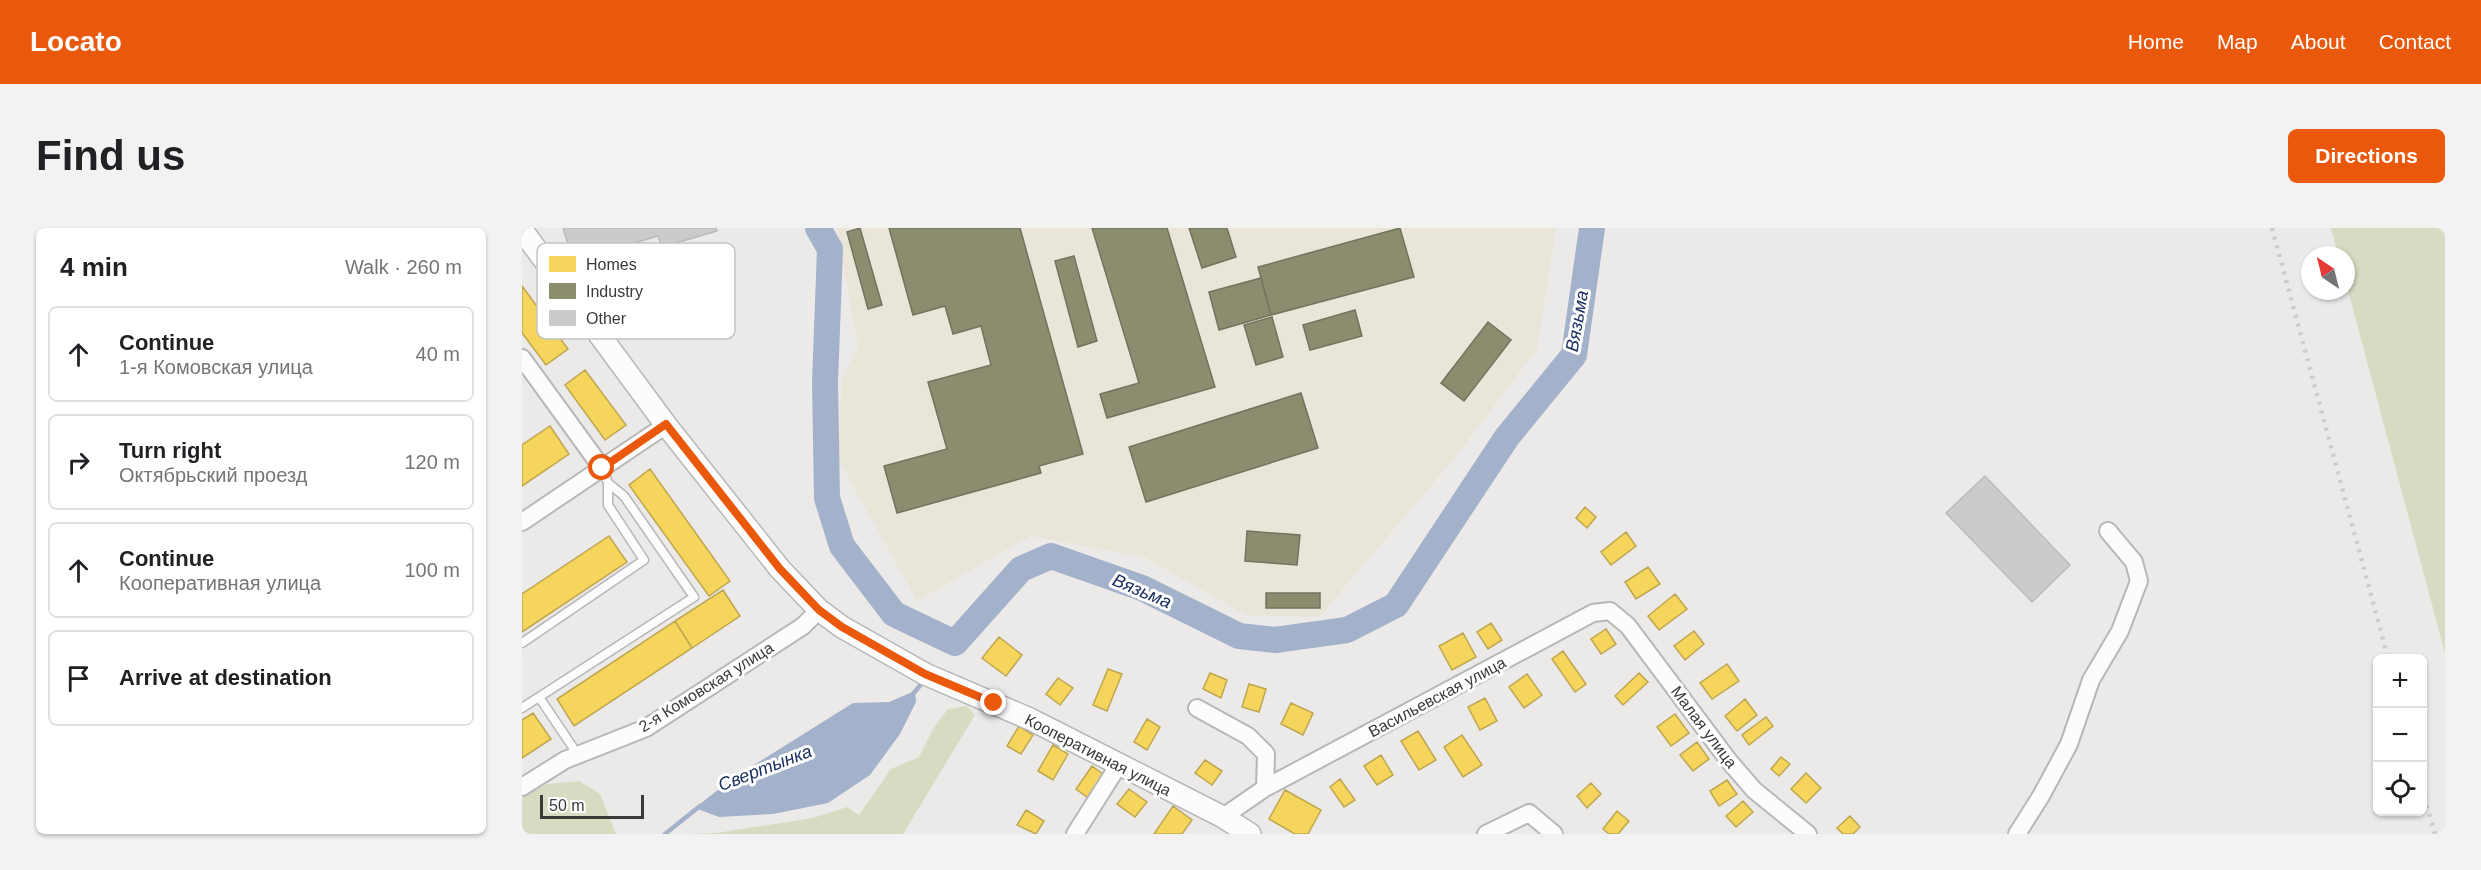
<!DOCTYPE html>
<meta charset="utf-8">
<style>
:root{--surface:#fff;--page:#f2f2f2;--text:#202124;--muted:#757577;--line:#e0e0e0;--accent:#ea580c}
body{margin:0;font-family:Arial,sans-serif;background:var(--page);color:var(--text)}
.controls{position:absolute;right:18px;bottom:18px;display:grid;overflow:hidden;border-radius:9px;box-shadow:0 2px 4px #0004}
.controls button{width:54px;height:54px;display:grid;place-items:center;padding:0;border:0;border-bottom:2px solid var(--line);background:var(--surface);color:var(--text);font:30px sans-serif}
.compass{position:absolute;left:1779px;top:18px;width:54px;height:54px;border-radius:50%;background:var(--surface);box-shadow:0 2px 4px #0004;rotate:325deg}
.scale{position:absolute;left:18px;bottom:15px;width:104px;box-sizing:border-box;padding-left:6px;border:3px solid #3a3a38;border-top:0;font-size:16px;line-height:21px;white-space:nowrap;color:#3a3a38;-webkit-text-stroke:4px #fff;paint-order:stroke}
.stop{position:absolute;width:18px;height:18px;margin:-14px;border:4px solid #ea580c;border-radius:50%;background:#fff}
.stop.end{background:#ea580c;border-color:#fff;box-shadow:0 2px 6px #0008}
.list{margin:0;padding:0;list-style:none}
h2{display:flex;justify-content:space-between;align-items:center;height:78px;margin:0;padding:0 24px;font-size:26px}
h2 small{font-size:20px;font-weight:400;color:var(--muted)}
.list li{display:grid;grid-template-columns:39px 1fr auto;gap:18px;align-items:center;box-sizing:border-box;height:96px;margin:0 12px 12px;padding:0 12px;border:2px solid var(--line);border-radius:9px}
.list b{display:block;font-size:22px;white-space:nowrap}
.list p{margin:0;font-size:20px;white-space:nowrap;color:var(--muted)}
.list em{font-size:20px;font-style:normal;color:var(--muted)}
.icon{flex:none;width:33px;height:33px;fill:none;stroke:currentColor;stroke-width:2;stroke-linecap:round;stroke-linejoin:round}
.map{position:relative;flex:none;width:1923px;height:606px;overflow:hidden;border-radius:9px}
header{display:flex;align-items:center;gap:36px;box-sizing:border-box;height:84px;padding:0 30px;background:var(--accent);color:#fff}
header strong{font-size:28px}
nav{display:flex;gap:33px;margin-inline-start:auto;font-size:21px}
.intro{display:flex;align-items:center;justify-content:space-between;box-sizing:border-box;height:144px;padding:0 36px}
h1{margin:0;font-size:42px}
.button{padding:15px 27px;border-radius:9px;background:var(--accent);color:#fff;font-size:21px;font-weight:700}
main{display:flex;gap:36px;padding:0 36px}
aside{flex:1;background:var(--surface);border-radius:9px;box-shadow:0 2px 4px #0004}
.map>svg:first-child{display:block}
.industrial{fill:#eae5d9}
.green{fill:#d8dbc2}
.water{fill:#a4b1cb}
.homes{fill:#f6d55c;stroke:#bea651;stroke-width:1.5}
.industry{fill:#8c8c6e;stroke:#73735e;stroke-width:1.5}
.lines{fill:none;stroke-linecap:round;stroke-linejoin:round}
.stream{stroke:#a4b1cb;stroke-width:4.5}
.river{stroke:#a4b1cb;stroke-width:26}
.building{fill:#cccbca;stroke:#bcbbba;stroke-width:1.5}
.service-casing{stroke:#b8b7b6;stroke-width:11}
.minor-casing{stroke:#b8b7b6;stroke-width:20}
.tertiary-casing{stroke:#b8b7b6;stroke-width:24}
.service{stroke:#fcfcfc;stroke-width:8}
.minor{stroke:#fcfcfc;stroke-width:16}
.tertiary{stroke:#fcfcfc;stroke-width:21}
.rail{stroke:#cccccb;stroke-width:4.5;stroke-dasharray:3 6;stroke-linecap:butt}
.route{stroke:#ea580c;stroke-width:8}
.labels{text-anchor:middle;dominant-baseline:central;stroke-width:6;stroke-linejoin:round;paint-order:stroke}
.street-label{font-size:16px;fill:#3a3a38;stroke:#fff}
.water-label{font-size:18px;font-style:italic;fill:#192f60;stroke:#fff}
.key{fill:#fff;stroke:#c4c4c3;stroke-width:1.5}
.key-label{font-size:16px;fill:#3a3a38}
</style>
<header>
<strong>Locato</strong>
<nav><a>Home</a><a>Map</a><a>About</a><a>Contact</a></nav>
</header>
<div class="intro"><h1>Find us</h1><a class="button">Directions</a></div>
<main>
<aside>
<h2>4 min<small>Walk · 260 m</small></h2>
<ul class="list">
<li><svg class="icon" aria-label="ahead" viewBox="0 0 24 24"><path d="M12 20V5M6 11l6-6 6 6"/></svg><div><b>Continue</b><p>1-я Комовская улица</p></div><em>40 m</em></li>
<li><svg class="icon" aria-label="right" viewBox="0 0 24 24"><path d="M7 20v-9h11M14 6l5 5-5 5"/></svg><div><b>Turn right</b><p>Октябрьский проезд</p></div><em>120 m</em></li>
<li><svg class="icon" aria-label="ahead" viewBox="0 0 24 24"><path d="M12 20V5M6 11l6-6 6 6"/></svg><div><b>Continue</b><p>Кооперативная улица</p></div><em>100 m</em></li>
<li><svg class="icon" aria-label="arrive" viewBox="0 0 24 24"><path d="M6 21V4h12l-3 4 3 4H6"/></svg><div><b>Arrive at destination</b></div></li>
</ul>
</aside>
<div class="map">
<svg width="1923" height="606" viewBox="0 0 1923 606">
<rect width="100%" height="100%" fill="#ebeae8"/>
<path class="industrial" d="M315,0H1034L1015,121L931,232L797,389L724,387L622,329L508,308L395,373L316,231L320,150L336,119Z"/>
<path class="green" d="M1809,0H1923V425L1824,55V27H1816Z
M445,478L453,487L381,606H164L194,605L291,590L325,579L337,587L369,541L397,529L411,501L426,481Z
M57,553L78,566L94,606H0V568L26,556Z"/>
<path class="water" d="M393,463L394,474L378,506L348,547L306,575L251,586L197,589L173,580L211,550L331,475L367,474Z"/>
<path class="homes" d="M0,58L46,121L24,137L0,105Z
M63,142L104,197L83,212L43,157Z
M28,198L47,226L0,258V217Z
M128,241L208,353L187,368L107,257Z
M1063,279L1074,289L1065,300L1054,290Z
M1104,304L1114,318L1089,337L1079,324Z
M87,308L105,334L0,404V366Z
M1126,339L1138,356L1114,371L1103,354Z
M201,362L218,388L170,420L153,393Z
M1153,366L1165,381L1137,402L1126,388Z
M153,393L170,420L52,498L35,471Z
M969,395L980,412L966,421L955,404Z
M1084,401L1094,416L1079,426L1069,411Z
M1172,403L1182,416L1163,432L1152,418Z
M941,405L954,429L930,442L917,418Z
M477,409L500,427L484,448L460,430Z
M1041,423L1064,456L1053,464L1030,431Z
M1205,436L1217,453L1190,471L1178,455Z
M586,441L600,446L585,483L571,477Z
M688,445L705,452L699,470L681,461Z
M1117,445L1126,454L1101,477L1093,468Z
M1005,446L1020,467L1002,480L987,459Z
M536,450L551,460L538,477L524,466Z
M727,456L744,461L737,484L720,479Z
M963,470L975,493L958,502L946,479Z
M1223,471L1235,487L1215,503L1203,488Z
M769,475L791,485L781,507L759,496Z
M11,485L29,511L0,530V492Z
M1153,486L1167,505L1149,518L1135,499Z
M1244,489L1251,498L1227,517L1220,507Z
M625,491L638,499L625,522L612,514Z
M497,498L511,507L499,526L485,518Z
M896,503L914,532L897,542L879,513Z
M940,507L960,537L941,549L922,519Z
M1175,514L1187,531L1171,543L1158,527Z
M531,517L546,526L531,552L516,543Z
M859,527L871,547L855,557L842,538Z
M1259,529L1268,536L1257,548L1249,541Z
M683,532L700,543L690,557L673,545Z
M570,538L585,549L569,572L554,561Z
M1284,545L1299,560L1284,575L1269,561Z
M818,551L833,572L822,579L808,559Z
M1205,552L1215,566L1197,578L1188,563Z
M1069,555L1079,566L1065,580L1055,568Z
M607,561L625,574L613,589L595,576Z
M763,562L799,582L786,606H773L747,591Z
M1221,573L1231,584L1214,599L1204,588Z
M651,578L670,592L660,606H632Z
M504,582L522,593L514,606L495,597Z
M1095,583L1107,593L1096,606H1087L1081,601Z
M1328,588L1338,599L1331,606H1321L1315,600Z"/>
<path class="industry" d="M338,0L360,77L346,81L325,4Z
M367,0H498L561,226L517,238L519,245L375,285L362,238L425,221L406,154L469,137L459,98L431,106L423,78L391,87Z
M570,0H645L693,159L585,190L578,166L617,155Z
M667,0H705L714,29L680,40Z
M878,0L892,49L749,87L736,39Z
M552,28L575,113L556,119L533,33Z
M739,50L749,87L697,102L687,64Z
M833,82L840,108L788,122L781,97Z
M750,89L761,129L734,137L722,97Z
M966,94L989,112L942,173L919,155Z
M779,165L796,220L624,274L607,219Z
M725,303L778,307L775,337L723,333Z
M744,365H798V380H744Z"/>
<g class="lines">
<path class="stream" d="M390,467L402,453
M143,606L178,578"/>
<path class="river" d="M296,0L308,21L303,154L305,270L320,318L372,386L433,415L499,341L529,328L620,360L717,408L753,412L825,402L874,377L985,209L1052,127L1070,0"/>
</g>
<path class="building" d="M41,0H194L195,3L140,19L136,8L51,33Z
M1463,248L1548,337L1510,374L1424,285Z"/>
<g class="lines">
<defs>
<path id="service" d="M0,415L122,332L86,277V255L80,240
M17,469L172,369L102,268L86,255
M0,480L17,469L56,527"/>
<path id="minor" d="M0,130L80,240
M0,294L144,197
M675,480L726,508L744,526L743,560
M0,559L43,532L124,500L281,398L297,382
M701,589L743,560L1071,385L1088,383L1106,398L1207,533L1232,562L1286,606
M553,606L596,538
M964,606L1007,585L1032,606
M1495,606L1519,568L1547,516L1569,452L1598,403L1617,353L1612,334L1586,303"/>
<path id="tertiary" d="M0,2L144,197L258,341L297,382L320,399L403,446L508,491L701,589L728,606"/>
</defs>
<use href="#service" class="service-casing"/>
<use href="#minor" class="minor-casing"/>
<use href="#tertiary" class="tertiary-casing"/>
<use href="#service" class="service"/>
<use href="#minor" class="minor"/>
<use href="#tertiary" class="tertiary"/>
<path class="rail" d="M1750,0L1866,430
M1900,560L1913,606"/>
</g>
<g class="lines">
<path class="route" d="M80,240L144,196L258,341L297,382L320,399L403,446L472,475"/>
</g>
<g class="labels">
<g class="street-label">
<text transform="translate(184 459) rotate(-32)">2-я Комовская улица</text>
<text transform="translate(915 469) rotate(-28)">Васильевская улица</text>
<text transform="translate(1182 499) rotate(53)">Малая улица</text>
<text transform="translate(576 527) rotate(27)">Кооперативная улица</text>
</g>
<g class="water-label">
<text transform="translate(1055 93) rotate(-80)">Вязьма</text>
<text transform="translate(620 363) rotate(23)">Вязьма</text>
<text transform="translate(243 540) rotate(-21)">Свертынка</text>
</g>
</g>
<rect x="15" y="15" width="198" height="96" rx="9" class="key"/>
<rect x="27" y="28" width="27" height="16" fill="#f6d55c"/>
<rect x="27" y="55" width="27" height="16" fill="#8c8c6e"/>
<rect x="27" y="82" width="27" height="16" fill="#cccbca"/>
<g class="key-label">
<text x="64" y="42">Homes</text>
<text x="64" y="69">Industry</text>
<text x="64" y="96">Other</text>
</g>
</svg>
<div class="controls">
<button>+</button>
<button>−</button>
<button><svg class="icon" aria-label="locate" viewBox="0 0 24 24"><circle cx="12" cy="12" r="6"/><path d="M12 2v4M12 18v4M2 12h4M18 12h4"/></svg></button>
</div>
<svg class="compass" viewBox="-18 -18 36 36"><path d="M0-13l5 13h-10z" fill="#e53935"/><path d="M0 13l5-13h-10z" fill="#757577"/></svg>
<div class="scale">50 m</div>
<div class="stop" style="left:80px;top:240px"></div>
<div class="stop end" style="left:472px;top:475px"></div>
</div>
</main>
